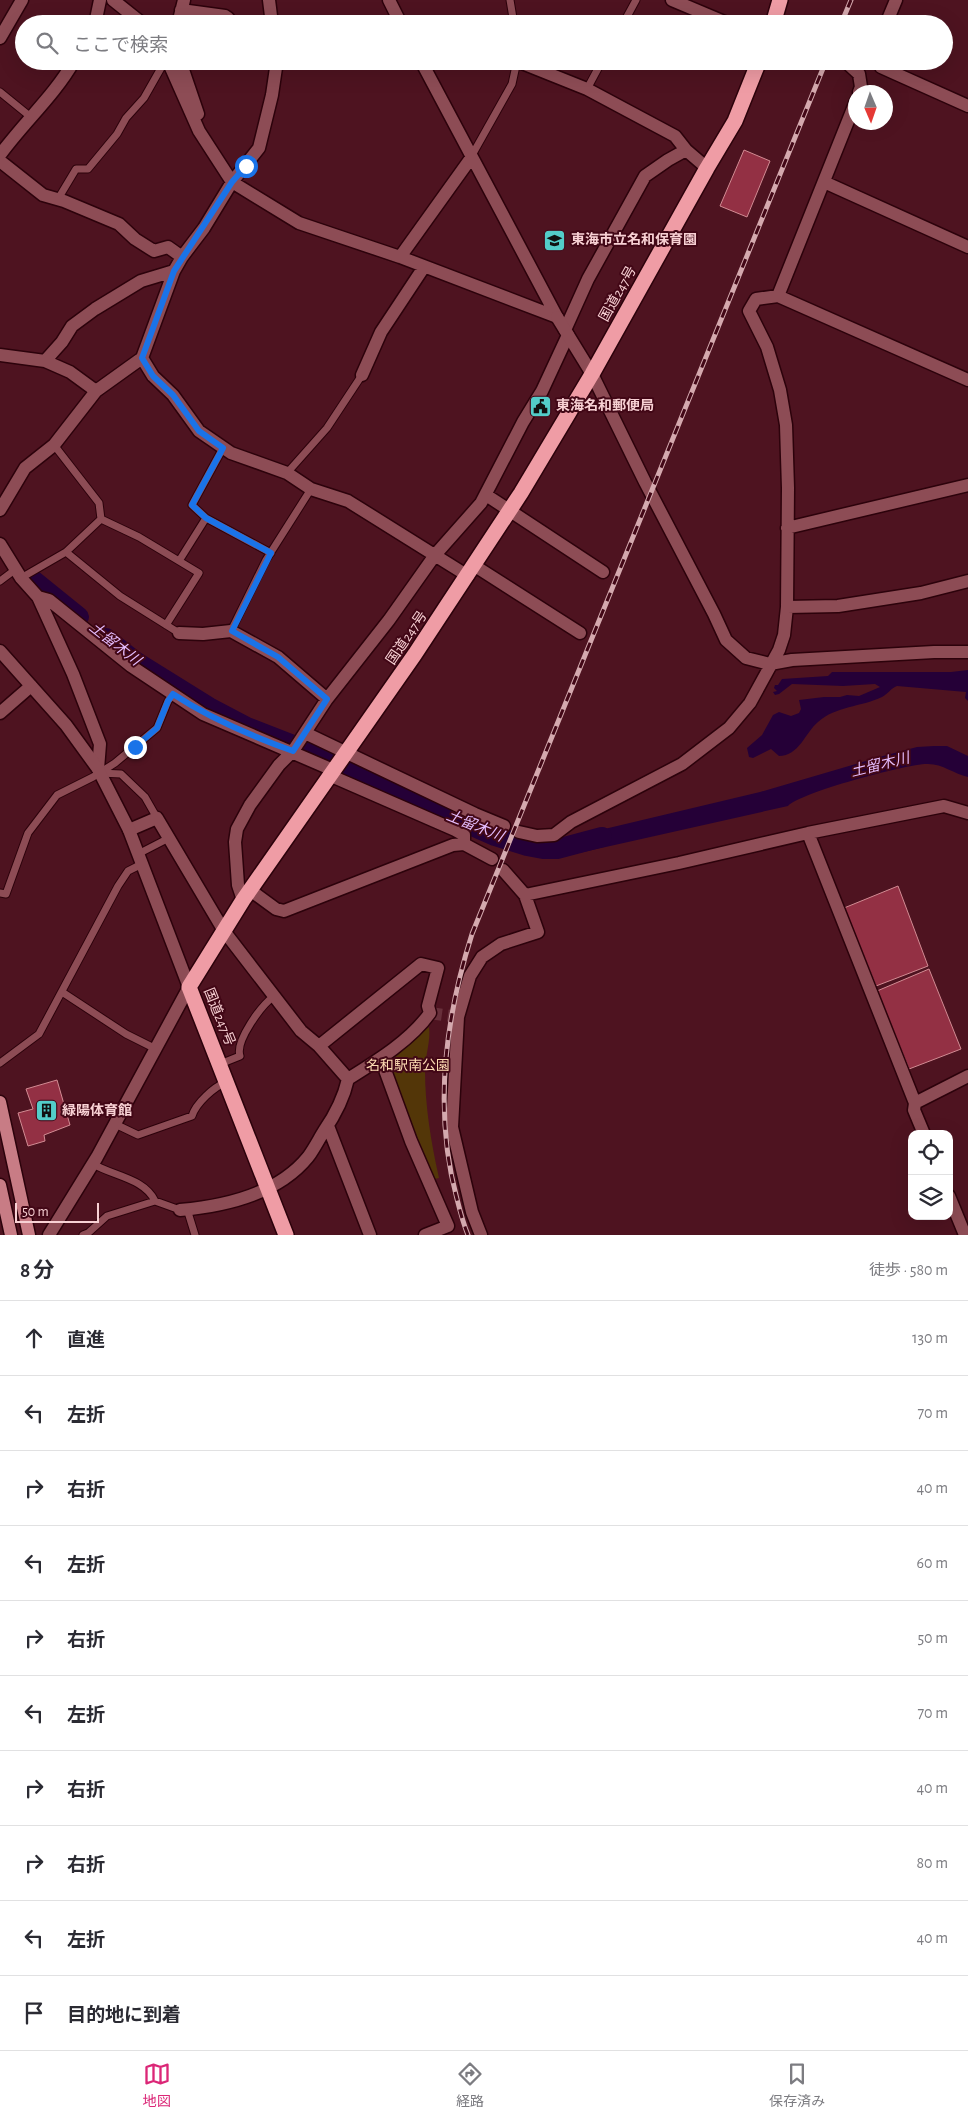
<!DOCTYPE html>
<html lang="ja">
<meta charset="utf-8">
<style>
:root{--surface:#fff;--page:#f7f7f7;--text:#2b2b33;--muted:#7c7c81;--line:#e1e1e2;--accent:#db2777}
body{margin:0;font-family:"Alegreya Sans","Noto Sans JP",sans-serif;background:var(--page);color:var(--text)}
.controls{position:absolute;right:15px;bottom:15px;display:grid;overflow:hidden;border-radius:10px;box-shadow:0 5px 20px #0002}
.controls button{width:45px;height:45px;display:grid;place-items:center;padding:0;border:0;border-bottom:1px solid var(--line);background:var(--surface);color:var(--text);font:25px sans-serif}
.compass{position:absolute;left:848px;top:85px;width:45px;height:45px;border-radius:50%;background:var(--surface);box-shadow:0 5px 20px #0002;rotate:178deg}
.scale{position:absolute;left:15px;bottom:12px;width:84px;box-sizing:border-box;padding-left:5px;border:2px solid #f8d1d4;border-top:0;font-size:14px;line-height:18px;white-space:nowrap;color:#f8d1d4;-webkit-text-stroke:4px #420716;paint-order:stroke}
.stop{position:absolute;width:15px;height:15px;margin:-11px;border:4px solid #1a73e8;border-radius:50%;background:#fff}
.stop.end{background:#1a73e8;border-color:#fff;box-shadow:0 1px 5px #0008}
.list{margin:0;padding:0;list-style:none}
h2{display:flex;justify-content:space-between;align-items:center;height:65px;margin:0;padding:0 20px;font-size:21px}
h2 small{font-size:16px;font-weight:400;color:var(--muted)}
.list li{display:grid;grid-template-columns:32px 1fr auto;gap:15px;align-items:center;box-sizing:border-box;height:75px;padding:0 20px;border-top:1px solid var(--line)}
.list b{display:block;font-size:19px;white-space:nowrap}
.list em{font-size:16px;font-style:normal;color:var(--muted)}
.icon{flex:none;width:28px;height:28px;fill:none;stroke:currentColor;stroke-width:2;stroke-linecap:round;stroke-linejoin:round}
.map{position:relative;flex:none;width:968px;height:1235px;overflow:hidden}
.search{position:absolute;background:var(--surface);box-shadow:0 5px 20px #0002;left:15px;right:15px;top:15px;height:55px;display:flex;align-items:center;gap:12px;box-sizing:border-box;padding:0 18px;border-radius:28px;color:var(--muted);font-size:19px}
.sheet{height:815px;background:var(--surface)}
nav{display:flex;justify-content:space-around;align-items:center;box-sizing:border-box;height:70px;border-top:1px solid var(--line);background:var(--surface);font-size:14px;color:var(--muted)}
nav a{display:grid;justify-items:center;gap:2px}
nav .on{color:var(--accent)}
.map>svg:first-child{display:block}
.green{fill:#533608}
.water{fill:#250037}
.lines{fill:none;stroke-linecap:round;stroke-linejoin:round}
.river{stroke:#250037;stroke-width:20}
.building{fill:#933044;stroke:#d28b93}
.street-tunnel{stroke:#68303b;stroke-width:12;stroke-dasharray:12 6;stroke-linecap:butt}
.lane-casing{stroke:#2c020b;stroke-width:9}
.street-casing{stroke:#2c020b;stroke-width:15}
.secondary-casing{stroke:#2c020b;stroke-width:15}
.primary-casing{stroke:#2c020b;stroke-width:15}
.highway-casing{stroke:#2c020b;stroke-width:18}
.lane{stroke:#8d4c55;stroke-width:7}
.street{stroke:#8d4c55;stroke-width:12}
.secondary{stroke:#8d4c55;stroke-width:12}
.primary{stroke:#c87c85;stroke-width:12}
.highway{stroke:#ef9ca5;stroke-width:15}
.rail-casing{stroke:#d4a9ae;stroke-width:5}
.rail{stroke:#420716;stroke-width:3;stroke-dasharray:9;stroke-linecap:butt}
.route{stroke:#1a73e8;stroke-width:6}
.labels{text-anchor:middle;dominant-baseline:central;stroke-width:4;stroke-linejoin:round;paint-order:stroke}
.poi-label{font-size:14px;font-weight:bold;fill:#f8d1d4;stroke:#420716;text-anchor:start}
.street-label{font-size:14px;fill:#f8d1d4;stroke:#420716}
.park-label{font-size:14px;fill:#fedcb3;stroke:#420716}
.water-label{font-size:15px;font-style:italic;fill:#e4bcfd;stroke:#420716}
</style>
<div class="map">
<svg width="968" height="1235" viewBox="0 0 968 1235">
<rect width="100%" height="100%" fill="#4e1320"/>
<path class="green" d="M429,1027C431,1041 425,1056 425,1070C425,1106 431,1142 439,1178L434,1179L387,1063L390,1058Z"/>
<path class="water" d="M968,670V701L965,698L966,692L897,686C891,688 888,694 882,697C861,707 836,706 818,722C805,733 799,756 779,756L771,749L753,758L749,757L747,748L762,735L773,715L779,712L791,716L799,713L801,709L799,700L824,697H840L847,695L859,696L880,687L875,684L843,686L792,684L779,694L775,695L773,692L777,691L774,688L775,685H778L782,679L828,676L832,672H951Z
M934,746H947L968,756V777C954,774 943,764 928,764C909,763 799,793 788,806L579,853L575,836L760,792L883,756L917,747Z"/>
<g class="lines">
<path class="river" d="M32,579L79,617
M106,638L135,661L209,707L247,727L332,760L359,776L495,836L527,846L543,849H557L602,837"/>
</g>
<path class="building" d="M744,150L770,161L747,217L720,206Z
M898,886L928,966L876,986L844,908Z
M929,969L961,1049L909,1069L877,991Z
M57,1080L70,1125L44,1135L45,1141L28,1146L18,1113L33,1109L26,1089Z"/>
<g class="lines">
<path class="street-tunnel" d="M430,1013L458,1017"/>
<defs>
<path id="lane" d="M510,0L514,24
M623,24L636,0
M587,89L602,61
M0,92L32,118
M471,157L512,84L517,61
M58,199L76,169H88L117,134L126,118L144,98L165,61
M54,445L99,503L101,519L66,552L120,596L179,633
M223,448L192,505L206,518L271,553
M287,473L327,428L362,375
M101,519L139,537L199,573L166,625
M179,561L206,518
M21,578L66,552
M0,581L16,569
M231,631L266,560L311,489
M100,773L121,774L145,797L157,818
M138,854L169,838
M0,893L6,894L28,833L57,795L93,777L115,763L157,728L168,701L173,694
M62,992L126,1034L156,1049
M0,1063L39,1034L118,886L128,871L142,864
M220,1064L240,1056C235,1041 261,1006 273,997
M115,1124L138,1135L192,1116C196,1103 214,1087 226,1082
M93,1164C113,1176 144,1178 155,1201
M187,1209L195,1235
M83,1235L88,1233L107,1216L155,1201L180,1210"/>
<path id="street" d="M113,0L143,24
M269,0L272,24
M389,0L401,24
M672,0L729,24
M181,10L225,16L228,18L227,24
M95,24L100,0
M178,24L184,0
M0,38L22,0
M168,61L199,131L232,182L299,223L400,257L557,317
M180,61L198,114
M421,61L557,317
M517,61L587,89L675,136L686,150L707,168
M845,61L859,74L861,87L859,92
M0,155C24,122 54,96 74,61
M0,161L43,195L64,201L119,224L135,239L154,251L168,247L182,257
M824,182L968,247
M400,257L471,158
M778,296L856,101
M565,330L588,279L645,176L668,160L686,150
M0,355L45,361L62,342L72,326L95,309L141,281L174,271
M142,358L153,376L173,395L199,431L231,453L287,473L311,489L348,501L468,576
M45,361L70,372L96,391
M592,374L645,482L714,614L726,640L746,658L770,664L792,660L934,652H968
M362,375L381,332L424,267
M486,495L603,572
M0,510L25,468L54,445L96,391L142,358L174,271L182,257L204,228L232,182L259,148L272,95L277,61
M787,528L968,485
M0,544L21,578L38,597L73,674L100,744L98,769
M475,566L580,633
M38,597L49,600L131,666L203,714L333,770
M787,607L838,606L921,593L968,581
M179,633L203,634L231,631L278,657L327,699
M0,713L31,686
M305,733L475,814L504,826
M329,775L455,830L464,835V844
M129,830L157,818L224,931L301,1031L319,1046L348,1079
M519,832L537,836L554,835L571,822L682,764L729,728L750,703L779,650L784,635L787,607L788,488L786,425L780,390L767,347L749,311L756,299L778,296L968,380
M808,833L915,1103L914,1110L924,1134
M250,890L276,909L284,911L453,845L464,844L492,859
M525,895L679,863L808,833L944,806L968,813
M243,900L238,885L235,842L237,829L250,805L279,765L293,751L327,699L389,620L435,555L481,503L523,422L542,391L568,335
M381,1059L411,1141L448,1226L425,1235
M915,1103L968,1076
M328,1126L370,1235
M949,1196L965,1235
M180,1210C226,1206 278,1194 308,1157C314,1149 319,1139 324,1131C335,1115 344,1097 348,1079C377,1061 410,1041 430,1013L428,1006L438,968L421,964L319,1046
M481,1235L472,1212L452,1127L458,1017L470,976L482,957L501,944L538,932L525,895L503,870"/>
<path id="secondary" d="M886,24L896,0
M878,61L881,67L892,72L968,106
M557,317L592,374
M0,651L66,725L98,769L129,830L189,987L97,1157L49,1235"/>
<path id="primary" d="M0,1102L29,1235
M0,1185L11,1235"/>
<path id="highway" d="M773,24L780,0
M286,1235L189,987L243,900L415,654L521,493L592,374L707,168L735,121L759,61"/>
</defs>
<use href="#lane" class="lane-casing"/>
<use href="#street" class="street-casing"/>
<use href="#secondary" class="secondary-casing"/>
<use href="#primary" class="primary-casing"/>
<use href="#highway" class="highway-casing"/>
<use href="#lane" class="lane"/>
<use href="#street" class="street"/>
<use href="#secondary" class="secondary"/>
<use href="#primary" class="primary"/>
<use href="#highway" class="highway"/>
<defs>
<path id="rail" d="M841,24L851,0
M468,1235C463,1223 460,1211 457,1199C433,1110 445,1019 472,934L826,61"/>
</defs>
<use href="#rail" class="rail-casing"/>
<use href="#rail" class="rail"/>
</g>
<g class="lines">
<path class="route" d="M135,747L157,728L168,701L173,694C211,719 251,736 293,751L327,699L278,657L232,631L271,553L206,518L192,505L223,448L199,431L173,395L153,376L142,358L174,271L232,182L246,166"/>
</g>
<defs>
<symbol id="school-square" viewBox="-11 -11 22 22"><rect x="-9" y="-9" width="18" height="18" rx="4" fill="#53cdc9" stroke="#420716"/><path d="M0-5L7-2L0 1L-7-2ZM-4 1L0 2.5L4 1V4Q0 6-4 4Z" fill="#111"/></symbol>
<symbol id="civic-square" viewBox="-11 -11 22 22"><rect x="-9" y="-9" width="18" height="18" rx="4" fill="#53cdc9" stroke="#420716"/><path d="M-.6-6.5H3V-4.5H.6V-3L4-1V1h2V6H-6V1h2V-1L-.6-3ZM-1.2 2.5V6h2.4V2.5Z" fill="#111"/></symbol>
<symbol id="building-square" viewBox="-11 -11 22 22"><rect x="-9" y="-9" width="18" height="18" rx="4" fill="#53cdc9" stroke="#420716"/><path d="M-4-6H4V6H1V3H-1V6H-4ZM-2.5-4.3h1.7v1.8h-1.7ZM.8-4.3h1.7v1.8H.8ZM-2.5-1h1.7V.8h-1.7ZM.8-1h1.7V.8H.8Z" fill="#111"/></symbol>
</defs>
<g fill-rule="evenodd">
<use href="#school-square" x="542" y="228" width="25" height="25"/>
<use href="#civic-square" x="528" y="394" width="25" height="25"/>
<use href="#building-square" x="34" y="1098" width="25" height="25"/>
</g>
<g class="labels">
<g class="poi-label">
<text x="571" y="240">東海市立名和保育園</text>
<text x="556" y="406">東海名和郵便局</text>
<text x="62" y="1111">緑陽体育館</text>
</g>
<g class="street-label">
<text transform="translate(618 294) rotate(-61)">国道247号</text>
<text transform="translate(407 638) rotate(-56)">国道247号</text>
<text transform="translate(219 1017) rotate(68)">国道247号</text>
</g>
<g class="park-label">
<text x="408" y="1066">名和駅南公園</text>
</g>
<g class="water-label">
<text transform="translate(115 644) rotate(38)">土留木川</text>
<text transform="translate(880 765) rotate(-14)">土留木川</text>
<text transform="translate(475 826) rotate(22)">土留木川</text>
</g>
</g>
</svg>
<div class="controls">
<button><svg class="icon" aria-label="locate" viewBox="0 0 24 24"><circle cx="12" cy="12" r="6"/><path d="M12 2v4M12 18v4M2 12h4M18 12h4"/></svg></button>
<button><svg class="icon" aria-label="layers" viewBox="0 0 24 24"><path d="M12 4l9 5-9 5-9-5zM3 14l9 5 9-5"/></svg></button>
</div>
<svg class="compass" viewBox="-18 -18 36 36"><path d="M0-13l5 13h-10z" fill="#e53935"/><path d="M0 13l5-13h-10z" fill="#7c7c81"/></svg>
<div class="scale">50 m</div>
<div class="stop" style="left:246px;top:166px"></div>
<div class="stop end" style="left:135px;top:747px"></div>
<div class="search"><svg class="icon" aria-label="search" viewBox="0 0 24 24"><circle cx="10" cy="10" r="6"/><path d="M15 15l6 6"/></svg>ここで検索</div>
</div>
<section class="sheet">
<h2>8 分<small>徒歩 · 580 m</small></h2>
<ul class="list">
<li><svg class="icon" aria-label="ahead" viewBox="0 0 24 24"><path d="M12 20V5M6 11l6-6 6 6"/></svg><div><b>直進</b></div><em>130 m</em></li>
<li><svg class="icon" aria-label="left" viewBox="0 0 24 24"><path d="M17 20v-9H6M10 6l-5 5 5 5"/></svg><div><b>左折</b></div><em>70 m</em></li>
<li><svg class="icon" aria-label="right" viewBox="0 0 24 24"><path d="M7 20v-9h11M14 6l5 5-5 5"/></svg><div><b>右折</b></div><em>40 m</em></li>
<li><svg class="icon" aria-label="left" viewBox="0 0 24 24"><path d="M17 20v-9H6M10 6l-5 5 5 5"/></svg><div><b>左折</b></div><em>60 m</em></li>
<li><svg class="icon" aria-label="right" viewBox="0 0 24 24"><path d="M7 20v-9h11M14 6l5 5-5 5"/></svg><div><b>右折</b></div><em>50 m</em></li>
<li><svg class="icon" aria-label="left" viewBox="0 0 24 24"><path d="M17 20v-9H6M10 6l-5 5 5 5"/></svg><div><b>左折</b></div><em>70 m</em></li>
<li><svg class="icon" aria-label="right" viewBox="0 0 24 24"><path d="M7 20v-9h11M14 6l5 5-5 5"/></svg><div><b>右折</b></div><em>40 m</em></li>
<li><svg class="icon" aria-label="right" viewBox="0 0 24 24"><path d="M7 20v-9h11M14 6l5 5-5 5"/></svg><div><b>右折</b></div><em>80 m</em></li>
<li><svg class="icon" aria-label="left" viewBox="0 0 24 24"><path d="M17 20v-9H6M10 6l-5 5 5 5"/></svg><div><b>左折</b></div><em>40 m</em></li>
<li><svg class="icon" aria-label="arrive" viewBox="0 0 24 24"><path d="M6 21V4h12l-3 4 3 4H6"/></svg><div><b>目的地に到着</b></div></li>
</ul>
</section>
<nav>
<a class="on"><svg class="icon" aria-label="map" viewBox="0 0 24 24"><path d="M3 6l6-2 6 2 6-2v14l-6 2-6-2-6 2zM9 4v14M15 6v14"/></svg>地図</a>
<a><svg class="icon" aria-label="directions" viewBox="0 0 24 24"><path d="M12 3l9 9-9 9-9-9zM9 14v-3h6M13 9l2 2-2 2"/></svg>経路</a>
<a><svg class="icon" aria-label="saved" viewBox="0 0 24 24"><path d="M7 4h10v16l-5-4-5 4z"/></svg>保存済み</a>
</nav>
